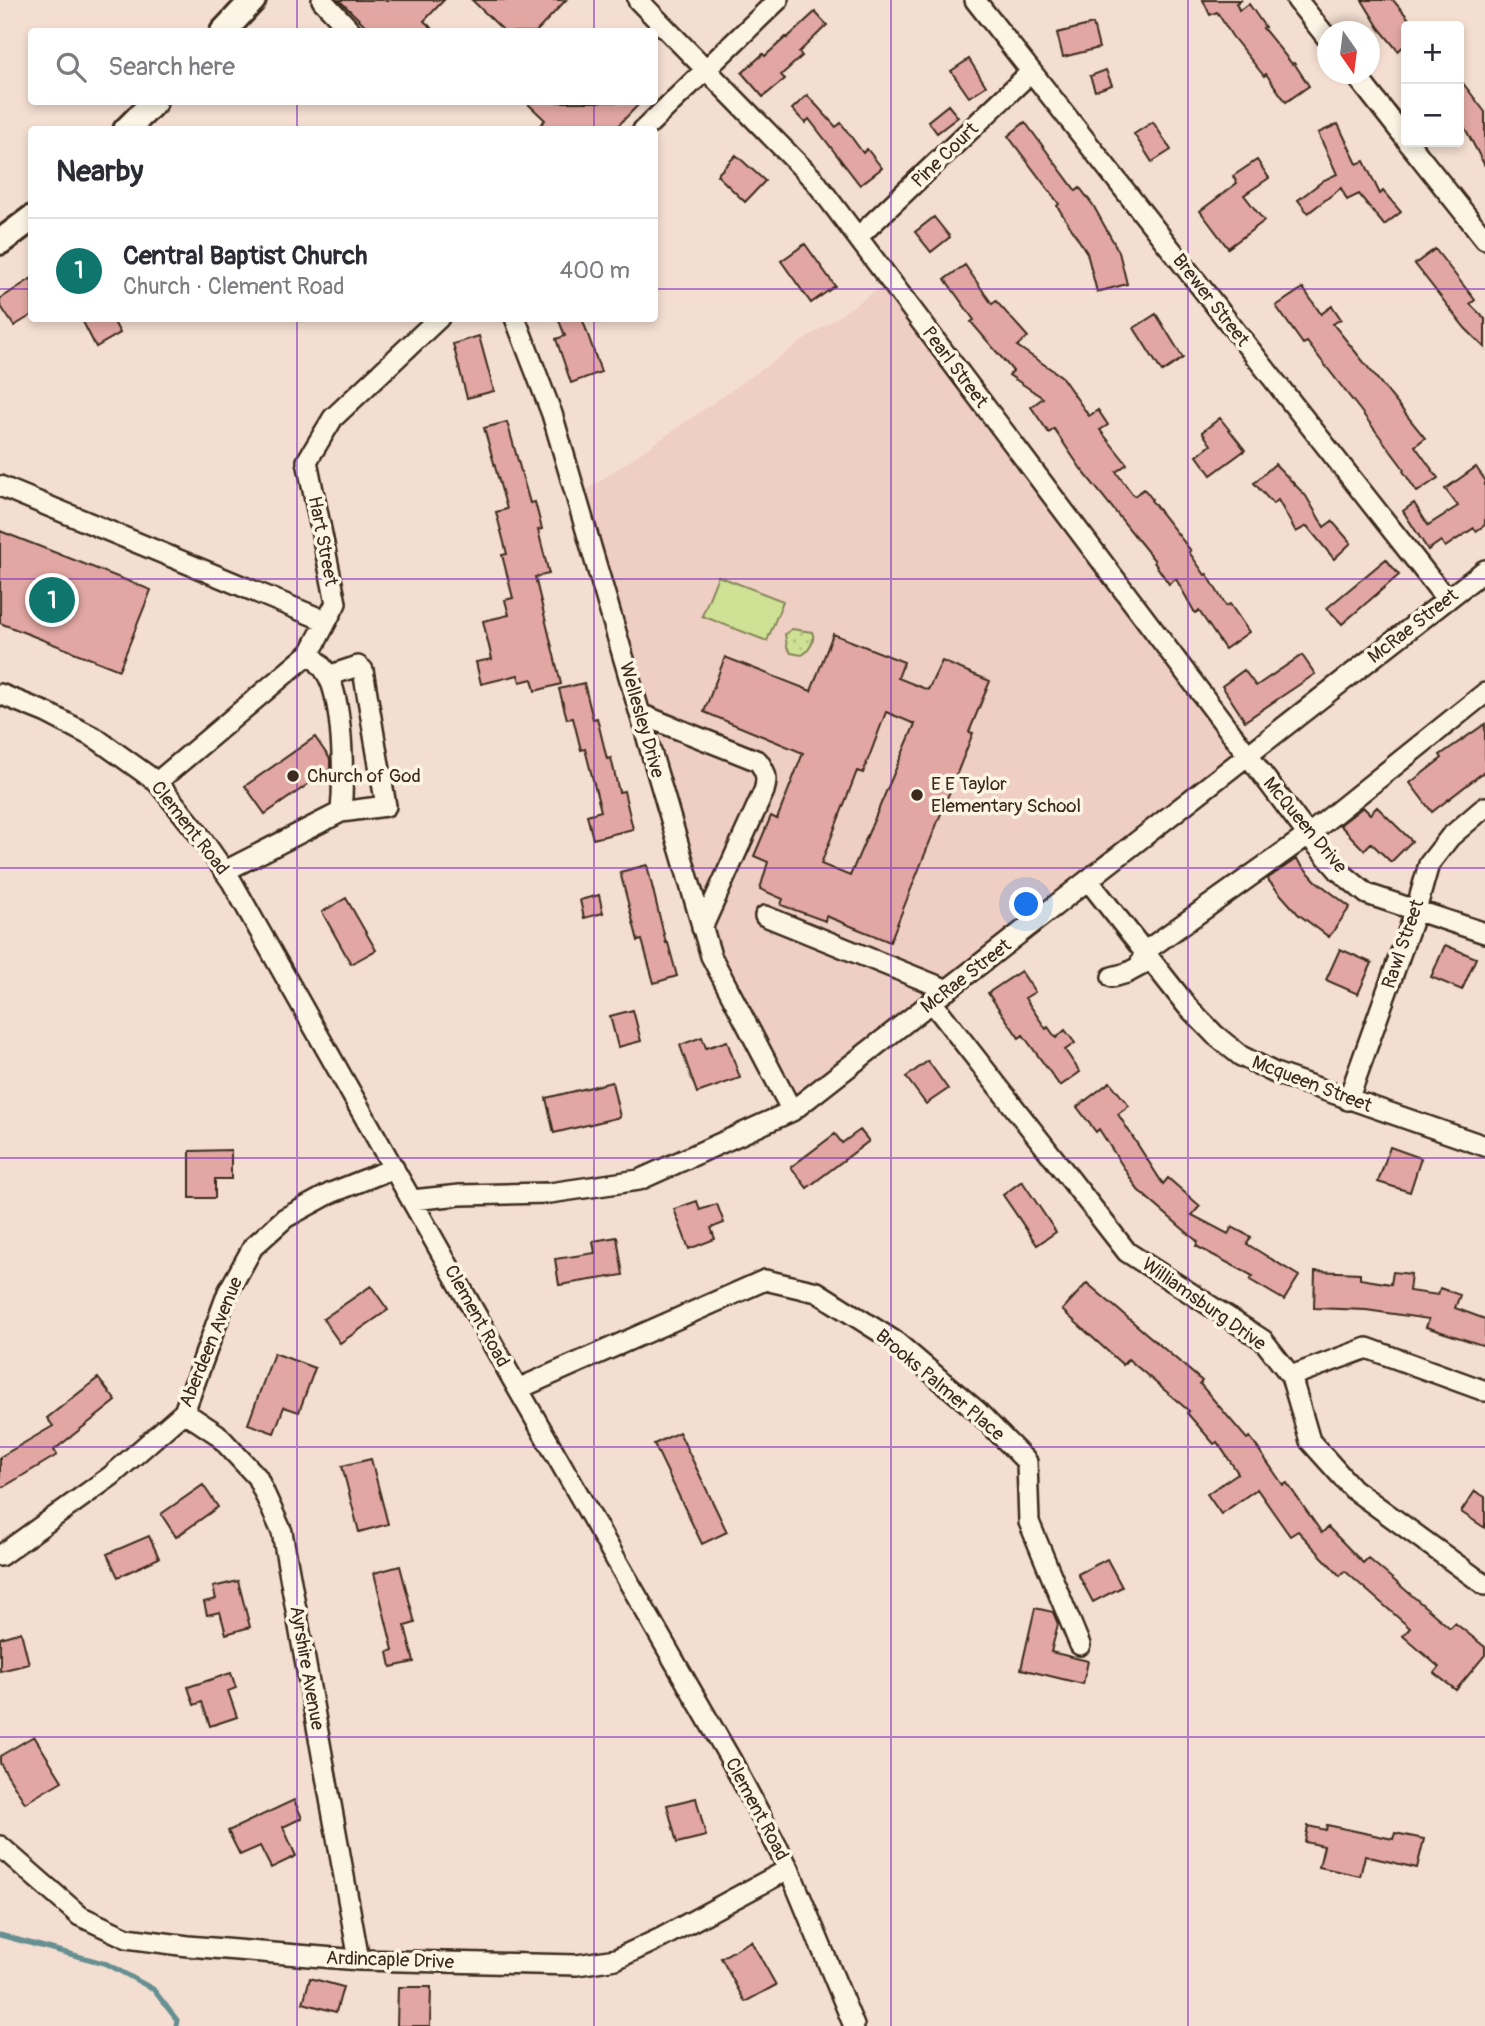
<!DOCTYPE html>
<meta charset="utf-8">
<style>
:root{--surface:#fff;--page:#f2f2f3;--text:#2b2b33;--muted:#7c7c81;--line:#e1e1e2;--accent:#0f766e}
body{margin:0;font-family:Pangolin,sans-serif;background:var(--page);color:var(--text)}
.controls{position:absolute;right:21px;top:21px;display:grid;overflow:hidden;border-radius:7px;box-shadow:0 4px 10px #0003}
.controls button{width:63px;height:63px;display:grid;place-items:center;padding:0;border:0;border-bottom:2px solid var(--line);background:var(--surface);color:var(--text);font:35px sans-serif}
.compass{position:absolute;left:1317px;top:21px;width:63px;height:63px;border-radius:50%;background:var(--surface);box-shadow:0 4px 10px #0003;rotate:166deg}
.you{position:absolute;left:1027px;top:905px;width:24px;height:24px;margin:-18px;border:5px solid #fff;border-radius:50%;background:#1a73e8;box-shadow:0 0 0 10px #1a73e833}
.badge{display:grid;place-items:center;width:46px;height:46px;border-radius:50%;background:var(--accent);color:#fff;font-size:23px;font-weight:700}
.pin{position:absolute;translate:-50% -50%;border:4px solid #fff;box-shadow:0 2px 7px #0006}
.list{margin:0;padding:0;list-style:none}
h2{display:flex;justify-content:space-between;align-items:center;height:91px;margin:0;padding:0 28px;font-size:30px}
h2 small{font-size:23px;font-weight:400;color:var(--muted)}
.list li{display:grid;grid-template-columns:46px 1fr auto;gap:21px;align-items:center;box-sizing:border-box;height:105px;padding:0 28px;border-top:2px solid var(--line)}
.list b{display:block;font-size:26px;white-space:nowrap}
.list p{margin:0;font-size:23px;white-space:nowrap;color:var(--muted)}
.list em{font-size:23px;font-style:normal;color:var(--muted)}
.icon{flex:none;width:38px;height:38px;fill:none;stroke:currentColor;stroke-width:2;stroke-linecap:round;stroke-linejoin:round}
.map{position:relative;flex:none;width:1485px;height:2026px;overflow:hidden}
.search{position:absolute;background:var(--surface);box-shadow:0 4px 10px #0003;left:28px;top:28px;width:630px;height:77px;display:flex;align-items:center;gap:18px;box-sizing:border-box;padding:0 24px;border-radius:7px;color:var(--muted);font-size:26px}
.panel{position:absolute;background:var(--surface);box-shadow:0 4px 10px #0003;left:28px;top:126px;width:630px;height:196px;border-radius:7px}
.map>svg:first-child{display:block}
.built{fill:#efcec3}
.park{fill:url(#park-dots);stroke:#85865a;stroke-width:2}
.garden{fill:#cfe195;stroke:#85865a;stroke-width:2}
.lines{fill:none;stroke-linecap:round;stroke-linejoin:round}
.stream{stroke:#668f91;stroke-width:5}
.building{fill:#e2a7a2;stroke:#3b2a1e;stroke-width:2;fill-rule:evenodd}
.minor-casing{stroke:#3b2a1e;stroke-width:24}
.major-casing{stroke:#3b2a1e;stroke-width:30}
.minor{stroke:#fcf5e5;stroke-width:19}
.major{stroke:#fcf5e5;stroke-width:24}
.grid{fill:none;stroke:#7b2cbf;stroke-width:2;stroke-opacity:0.55}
.poi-dot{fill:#3b2a1e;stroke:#fcf5e5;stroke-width:2.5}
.labels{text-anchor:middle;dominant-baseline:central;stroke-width:7;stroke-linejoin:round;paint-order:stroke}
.street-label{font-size:19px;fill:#3b2a1e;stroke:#fcf5e5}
.poi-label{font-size:19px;fill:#3b2a1e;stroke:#fcf5e5;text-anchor:start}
</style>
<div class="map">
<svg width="1485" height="2026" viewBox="0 0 1485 2026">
<defs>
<pattern id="park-dots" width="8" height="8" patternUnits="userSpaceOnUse" patternTransform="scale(1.75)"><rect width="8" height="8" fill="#cfe195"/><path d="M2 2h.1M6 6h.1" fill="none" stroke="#b3c180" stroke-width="1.8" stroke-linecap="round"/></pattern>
</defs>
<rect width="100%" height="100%" fill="#f4ded1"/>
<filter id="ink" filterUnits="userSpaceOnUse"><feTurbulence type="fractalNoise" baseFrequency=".0143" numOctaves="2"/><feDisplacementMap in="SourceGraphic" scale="14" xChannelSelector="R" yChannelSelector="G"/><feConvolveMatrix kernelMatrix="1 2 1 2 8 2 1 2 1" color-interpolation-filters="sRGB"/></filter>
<g filter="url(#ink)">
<path class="built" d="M890,281L1248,755L792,1111L711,956L577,497Z"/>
<path class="park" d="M792,629L812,632C816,640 809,651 802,655L791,653L787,647L785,634Z"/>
<path class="garden" d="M718,576L783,601L767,641L702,616Z"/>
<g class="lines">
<path class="stream" d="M0,1935L107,1964L153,1989L177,2020L176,2026"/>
</g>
<path class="building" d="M339,0H444L424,21L436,32H372Z
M472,0H566L536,32H505Z
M1203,0H1242L1236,3L1239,10L1249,4L1265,27L1263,28L1292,64L1294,63L1309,86L1286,102L1266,74L1264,76L1232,36L1217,12L1210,15Z
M1362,0H1393L1415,26H1406V44L1398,51L1379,28Z
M815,12L827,25L799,52L802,56L781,75L785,79L763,97L742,73L763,54L765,56L786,37L787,38Z
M1093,24L1099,48L1063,57L1057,33Z
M969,59L986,86L969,97L951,71Z
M1106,70L1112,85L1095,91L1090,76Z
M1459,78L1485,112V166L1459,117Z
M807,95L836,127L841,123L863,153L867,149L882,168L860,185L809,119L805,123L792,109Z
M526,102H641L614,130H535L545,120Z
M948,105L958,117L937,133L928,121Z
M1025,122L1076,191L1080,188L1093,205L1119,252L1127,284L1097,292L1087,253L1057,206L1059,204L1008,136Z
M1153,122L1171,150L1152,162L1134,134Z
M1338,124L1357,164L1364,161L1380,194L1383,191L1401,212L1384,225L1359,194L1347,200L1341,188L1308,213L1298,200L1324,180L1337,174L1318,133Z
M736,155L765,181L745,202L717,175Z
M1257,160L1269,178L1244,195L1264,221L1228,248L1200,211L1237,183L1233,176Z
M934,217L950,237L931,252L915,232Z
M805,244L835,286L811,303L781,261Z
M1435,249L1475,300L1470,304L1485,319V348L1465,328L1415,264Z
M965,265L992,304L996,301L1028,337L1017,346L1061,376L1089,416L1098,410L1108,425L1100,430L1127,464L1116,472L1134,496L1144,489L1152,499L1151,500L1191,551L1189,552L1205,575L1207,574L1226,606L1230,604L1249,632L1225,649L1199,611L1195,613L1176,579L1169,584L1154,562L1155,561L1081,469L1054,429L1049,433L1031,407L1043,398L1009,375L1013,371L971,322L974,320L945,279Z
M32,278V315L14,326L0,305V299Z
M1303,288L1321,314L1332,306L1341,319L1333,324L1425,438L1415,446L1438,478L1417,492L1403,471L1404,469L1360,410L1307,342L1303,344L1276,306Z
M1156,314L1183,358L1162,372L1134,328Z
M81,318H112L120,333L96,347Z
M558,318H582L601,372L571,383L556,339L565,336Z
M479,336L494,391L467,398L453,344Z
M1220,418L1245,450L1211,475L1197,456L1211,445L1202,432Z
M507,422L530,503L535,502L542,529L538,530L549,574L535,577L561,684L535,691L532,679L520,682L518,675L481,684L476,662L492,659L483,621L509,615L505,600L513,598L502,555L507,554L496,512L507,509L484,428Z
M1275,464L1306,496L1324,527L1332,521L1351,543L1334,559L1307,526L1296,532L1278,500L1273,504L1254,483Z
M1476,467L1485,480V525L1476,531L1474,528L1445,547L1441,541L1428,550L1403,511L1414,503L1428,525L1458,506L1445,489Z
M0,531L151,590L119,670L0,623Z
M1386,559L1399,575L1342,624L1327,608Z
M833,634L904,662L898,678L928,690L942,661L990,681L969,732L973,733L890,942L826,916L825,921L781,905L783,899L760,889L768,862L754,856L771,816L777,819L803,753L704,712L725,657L811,691ZM886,712L915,724L850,876L821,864L857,771L863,773Z
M1302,655L1315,674L1245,721L1222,686L1244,670L1256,686Z
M584,683L593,719L597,718L607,759L611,758L619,792L624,791L633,829L593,839L587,815L601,811L585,749L581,750L573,718L567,719L559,689Z
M1485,724V771L1432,812L1410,783L1442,758L1440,755Z
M315,737L330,759V769L265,814L245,786Z
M1363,807L1370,814L1377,807L1412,841L1391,862L1371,843L1364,850L1340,825Z
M1296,859L1316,881L1350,907L1329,937L1298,914L1267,879Z
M647,865L666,943H668L677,976L654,983L642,940L638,941L620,872Z
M599,895L603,913L584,918L580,900Z
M346,898L376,950L351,964L322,912Z
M1445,945L1476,958L1462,990L1431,977Z
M1340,949L1372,963L1358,994L1326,980Z
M1021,971L1035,992L1025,998L1046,1029L1048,1027L1056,1038L1065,1030L1075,1043L1065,1050L1080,1072L1060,1086L1023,1035L1019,1038L988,993Z
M633,1010L641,1041L618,1047L610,1016Z
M702,1037L706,1048L727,1041L740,1078L697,1093L680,1045Z
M928,1061L948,1089L926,1104L906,1077Z
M612,1082L620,1117L554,1133L546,1098Z
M1110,1082L1129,1106L1118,1114L1163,1184L1168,1178L1200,1206L1192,1215L1228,1234L1232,1227L1251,1237L1247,1244L1299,1276L1284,1300L1250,1280L1253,1276L1196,1246L1198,1242L1138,1190L1099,1129L1096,1132L1077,1107Z
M860,1130L869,1141L807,1188L791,1167L835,1134L842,1143Z
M1390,1147L1421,1158L1410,1192L1378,1182Z
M231,1150V1179H215V1198H190V1151Z
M1022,1181L1056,1232L1037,1245L1003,1195Z
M697,1201L700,1210L717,1204L724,1223L711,1228L715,1239L689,1249L674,1209Z
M617,1237L623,1275L559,1285L555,1259L595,1253L593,1241Z
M1315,1271L1360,1273V1279L1391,1284L1393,1272L1411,1274L1409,1291L1438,1295L1440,1288L1460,1295L1455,1308L1485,1319V1346L1426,1327L1429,1319L1366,1310L1314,1308Z
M1087,1283L1202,1381L1200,1384L1247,1439L1250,1437L1283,1485L1287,1483L1322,1533L1328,1527L1363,1563L1368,1558L1450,1628L1455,1623L1485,1647V1655L1456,1690L1434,1673L1439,1667L1403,1636L1410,1628L1345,1571L1340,1576L1298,1531L1290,1536L1257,1489L1221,1514L1207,1494L1238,1473L1217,1442L1214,1444L1187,1413L1189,1411L1128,1359L1123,1365L1062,1310Z
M371,1286L388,1310L340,1343L323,1319Z
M274,1353L315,1368L299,1412L284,1407L274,1433L248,1424Z
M98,1378L116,1401L54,1450L57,1455L0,1489V1457L53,1426L47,1418Z
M679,1432L727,1532L702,1544L654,1444Z
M371,1459L388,1524L359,1532L342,1466Z
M203,1485L218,1507L176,1537L161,1514Z
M1475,1491L1485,1497V1528L1461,1512Z
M149,1536L159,1558L118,1577L107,1554Z
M1107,1559L1122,1587L1093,1602L1078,1574Z
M400,1566L415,1623L405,1626L414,1662L391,1667L388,1652L393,1650L374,1573Z
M238,1581L250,1627L226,1634L220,1612L207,1615L204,1602L216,1599L213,1587Z
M1035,1608L1053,1612L1058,1624L1051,1652L1088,1661L1083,1684L1021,1669Z
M21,1632L29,1664L0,1671V1638Z
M231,1673L236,1688L228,1691L237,1717L210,1726L202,1702L194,1705L188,1687Z
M34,1736L62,1781L25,1803L0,1763V1756Z
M696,1798L706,1836L677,1843L667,1805Z
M294,1800L302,1818L283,1827L296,1856L271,1868L260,1846L240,1855L228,1831Z
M1327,1825L1393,1839L1395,1833L1424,1839L1417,1868L1365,1856L1360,1876L1319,1867L1324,1846L1305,1842L1308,1826L1326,1830Z
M751,1941L776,1985L745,2002L721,1958Z
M310,1978L343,1987L336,2012L303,2003Z
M398,1987H431L430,2026H397Z"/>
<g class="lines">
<defs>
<path id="minor" d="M322,0L352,32
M638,0L815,181L1308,835L1339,871L1367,894L1485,933
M975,0L1447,600
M1297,0L1328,39
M1355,74L1406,139
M643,130L778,0
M1408,142L1485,239
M858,237L1031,72
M515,318L552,414L711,956L792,1111
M0,486L326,621
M328,676L358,666L363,670L386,806L341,812
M0,694L47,713L97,739L157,782L195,829L232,882L518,1389L731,1760L789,1869L854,2026
M640,714L758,761C766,772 768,778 764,791L702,928
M157,782L310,653L336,603L307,461L333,418L439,318
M225,871L341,812C344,778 343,718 332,685C328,672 319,663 310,653
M1088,880L1187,1006L1215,1035L1241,1056L1275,1073L1485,1146
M765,916L948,990
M1112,977L1127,973L1140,966L1144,952L1308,835L1485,693
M932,1002L1127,1252L1263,1340L1291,1376L1310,1441L1353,1489L1485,1585
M1348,1100L1416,910L1429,864L1450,837L1485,807
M412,1200L460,1195L550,1193L639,1180L792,1111L1485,570
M1291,1376L1367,1348L1485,1391
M518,1389L765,1280L817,1292L896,1342L977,1411L1027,1462L1029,1522L1080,1645
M184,1412L217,1434L257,1477L282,1532L359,1960
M0,1556L111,1476L184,1412L228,1292L253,1247L285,1218L331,1193L394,1168
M0,1846L80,1916L127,1938L188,1946L359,1960L577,1965L616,1959L661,1938L789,1869"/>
<path id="major" d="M223,32L253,0
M126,130L154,102
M0,242L32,218"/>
</defs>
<use href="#minor" class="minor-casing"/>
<use href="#major" class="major-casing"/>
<use href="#minor" class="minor"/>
<use href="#major" class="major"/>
</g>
</g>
<path class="grid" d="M297,0V32M594,0V32M891,0V2026M1188,0V2026M297,102V130M594,102V130M0,289H32M654,289H1485M297,318V2026M594,318V2026M0,579H1485M0,868H1485M0,1158H1485M0,1447H1485M0,1737H1485"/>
<g class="poi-dot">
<circle cx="293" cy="776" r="7"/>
<circle cx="917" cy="795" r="7"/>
</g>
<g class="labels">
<g class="street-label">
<text transform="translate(945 155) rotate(-44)">Pine Court</text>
<text transform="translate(1211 300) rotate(52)">Brewer Street</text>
<text transform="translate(955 367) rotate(53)">Pearl Street</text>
<text transform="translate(323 541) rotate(79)">Hart Street</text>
<text transform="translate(1413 626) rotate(-38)">McRae Street</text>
<text transform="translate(642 720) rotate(74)">Wellesley Drive</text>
<text transform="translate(1305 825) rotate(50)">McQueen Drive</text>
<text transform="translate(190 828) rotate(52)">Clement Road</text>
<text transform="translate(1403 944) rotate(-71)">Rawl Street</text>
<text transform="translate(966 976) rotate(-38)">McRae Street</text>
<text transform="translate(1312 1084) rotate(21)">Mcqueen Street</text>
<text transform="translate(1204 1304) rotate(35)">Williamsburg Drive</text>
<text transform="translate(477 1316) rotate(61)">Clement Road</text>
<text transform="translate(211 1342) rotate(-68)">Aberdeen Avenue</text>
<text transform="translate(940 1385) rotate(40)">Brooks Palmer Place</text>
<text transform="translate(307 1668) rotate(80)">Ayrshire Avenue</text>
<text transform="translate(757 1809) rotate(62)">Clement Road</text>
<text transform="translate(390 1960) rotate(2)">Ardincaple Drive</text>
</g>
<g class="poi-label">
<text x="307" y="776">Church of God</text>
<text x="931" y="784">E E Taylor<tspan x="931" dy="22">Elementary School</tspan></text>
</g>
</g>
</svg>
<div class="controls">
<button>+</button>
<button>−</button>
</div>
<svg class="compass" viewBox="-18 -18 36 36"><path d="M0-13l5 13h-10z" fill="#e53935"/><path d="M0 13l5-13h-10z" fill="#7c7c81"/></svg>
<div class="you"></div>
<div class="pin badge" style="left:52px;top:600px">1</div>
<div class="search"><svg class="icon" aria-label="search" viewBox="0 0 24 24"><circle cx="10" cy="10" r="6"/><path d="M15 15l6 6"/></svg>Search here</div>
<section class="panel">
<h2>Nearby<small></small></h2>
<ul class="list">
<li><span class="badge">1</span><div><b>Central Baptist Church</b><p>Church · Clement Road</p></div><em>400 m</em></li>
</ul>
</section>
</div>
